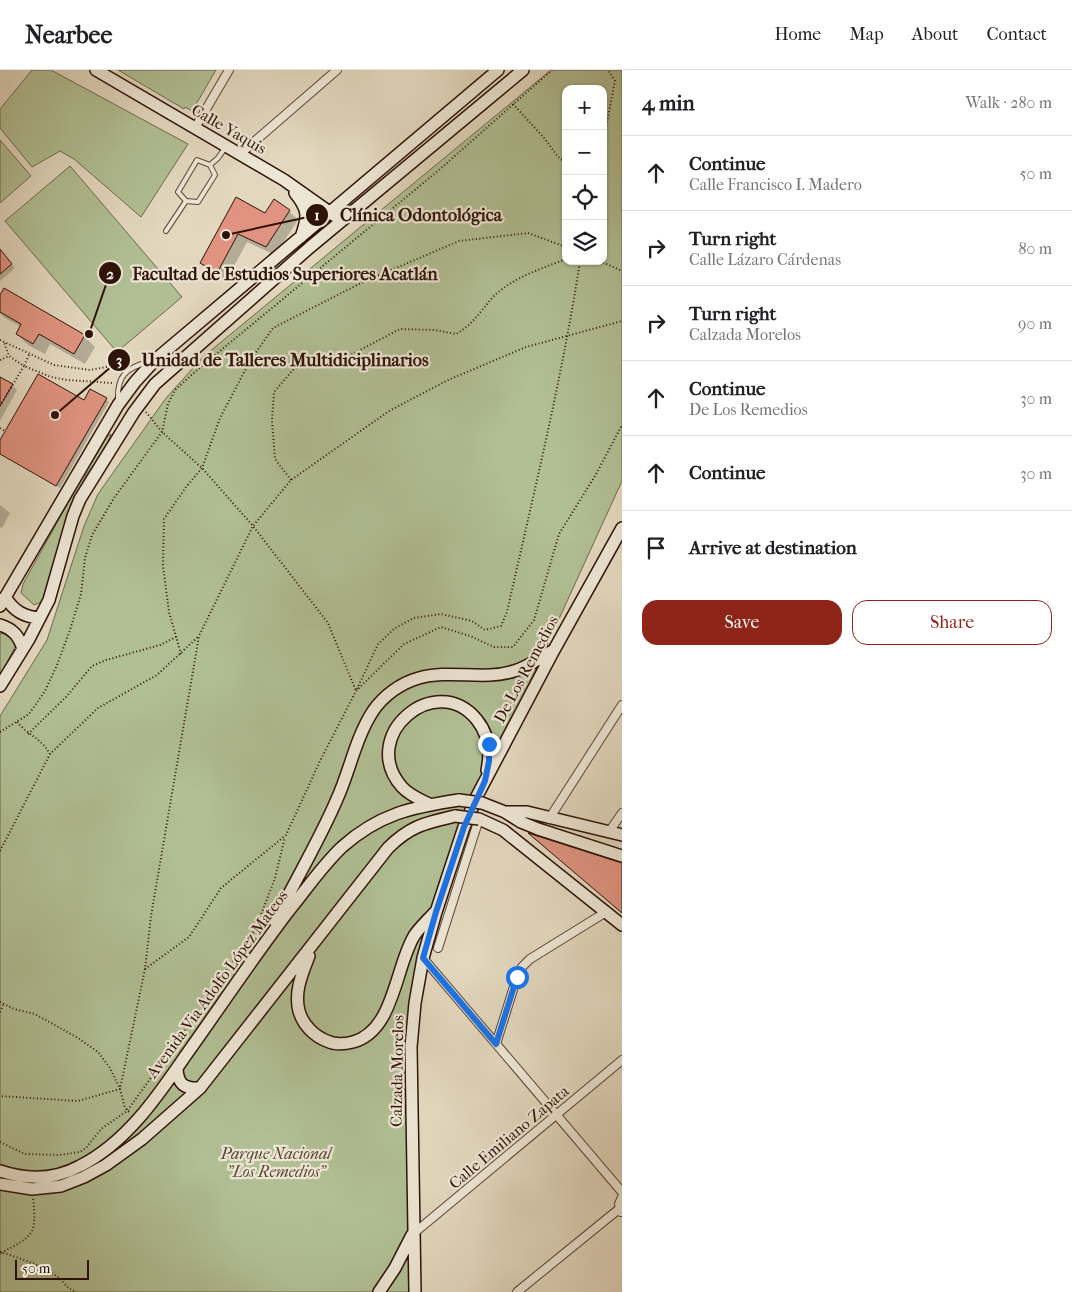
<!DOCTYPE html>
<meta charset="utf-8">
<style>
:root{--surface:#fff;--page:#f2f2f2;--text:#202124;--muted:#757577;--line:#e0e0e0;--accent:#8f2418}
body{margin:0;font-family:"IM FELL French Canon",serif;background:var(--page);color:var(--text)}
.controls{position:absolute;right:15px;top:15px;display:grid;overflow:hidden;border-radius:10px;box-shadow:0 1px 4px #0004}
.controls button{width:45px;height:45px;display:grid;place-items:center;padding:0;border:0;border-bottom:1px solid var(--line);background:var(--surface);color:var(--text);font:25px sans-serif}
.scale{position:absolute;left:15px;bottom:12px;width:74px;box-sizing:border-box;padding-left:5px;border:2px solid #2e1307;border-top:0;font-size:14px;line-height:18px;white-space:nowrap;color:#2e1307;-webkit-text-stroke:4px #ede6d5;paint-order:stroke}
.stop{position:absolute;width:15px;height:15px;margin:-11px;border:4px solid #1a73e8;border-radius:50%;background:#fff}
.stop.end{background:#1a73e8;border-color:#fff;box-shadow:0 1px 5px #0008}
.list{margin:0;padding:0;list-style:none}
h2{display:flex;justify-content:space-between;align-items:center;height:65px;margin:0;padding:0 20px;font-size:21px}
h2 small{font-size:16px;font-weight:400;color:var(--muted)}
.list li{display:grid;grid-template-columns:32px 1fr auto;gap:15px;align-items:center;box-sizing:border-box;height:75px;padding:0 20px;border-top:1px solid var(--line)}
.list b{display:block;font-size:19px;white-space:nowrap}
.list p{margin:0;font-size:16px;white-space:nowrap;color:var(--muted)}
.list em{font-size:16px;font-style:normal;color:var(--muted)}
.actions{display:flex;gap:10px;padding:15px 20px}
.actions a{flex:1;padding:11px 0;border:1px solid var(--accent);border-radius:15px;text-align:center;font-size:18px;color:var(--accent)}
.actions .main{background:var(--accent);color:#fff}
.icon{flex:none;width:28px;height:28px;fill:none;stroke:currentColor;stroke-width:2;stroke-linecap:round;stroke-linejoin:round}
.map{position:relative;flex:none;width:622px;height:1222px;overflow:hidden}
header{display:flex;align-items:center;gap:30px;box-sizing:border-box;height:70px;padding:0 25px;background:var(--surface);border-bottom:1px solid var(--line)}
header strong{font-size:24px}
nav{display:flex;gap:28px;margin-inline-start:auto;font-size:18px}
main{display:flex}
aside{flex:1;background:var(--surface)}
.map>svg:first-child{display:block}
.green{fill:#b1bf94;stroke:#70694e;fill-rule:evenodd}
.shadow{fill:#0003}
.building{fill:#e09381;stroke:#2e1307}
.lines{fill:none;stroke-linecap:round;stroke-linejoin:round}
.lane-casing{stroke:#5b4435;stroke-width:6}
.street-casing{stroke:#5b4435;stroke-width:10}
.secondary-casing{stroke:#2e1307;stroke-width:14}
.path{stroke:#2e1307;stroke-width:2;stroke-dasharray:1 2.5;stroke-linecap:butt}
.lane{stroke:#ede6d5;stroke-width:4}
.street{stroke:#ede6d5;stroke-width:8}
.secondary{stroke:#ede6d5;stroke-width:11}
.secondary-bridge-casing{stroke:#2e1307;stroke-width:14;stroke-linecap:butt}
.secondary-bridge{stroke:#ede6d5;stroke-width:11}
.route{stroke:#1a73e8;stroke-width:6}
.labels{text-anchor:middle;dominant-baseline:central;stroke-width:4.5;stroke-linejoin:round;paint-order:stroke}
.street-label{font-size:16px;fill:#2e1307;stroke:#ede6d5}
.park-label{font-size:16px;font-style:italic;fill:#554731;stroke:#ede6d5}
.leader{fill:none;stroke:#2e1307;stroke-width:2}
.callout-dot{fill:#2e1307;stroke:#ede6d5;stroke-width:2}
.mark-label{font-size:15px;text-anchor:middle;font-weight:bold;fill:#fff}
.callout-label{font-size:18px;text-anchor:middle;font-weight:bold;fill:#2e1307;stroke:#ede6d5;stroke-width:4.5;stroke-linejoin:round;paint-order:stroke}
</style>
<header>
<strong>Nearbee</strong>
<nav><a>Home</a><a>Map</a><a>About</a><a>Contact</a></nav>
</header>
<main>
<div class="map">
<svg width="622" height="1222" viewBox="0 0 622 1222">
<rect width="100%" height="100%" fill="#e3d8bf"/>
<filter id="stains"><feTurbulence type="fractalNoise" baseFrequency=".004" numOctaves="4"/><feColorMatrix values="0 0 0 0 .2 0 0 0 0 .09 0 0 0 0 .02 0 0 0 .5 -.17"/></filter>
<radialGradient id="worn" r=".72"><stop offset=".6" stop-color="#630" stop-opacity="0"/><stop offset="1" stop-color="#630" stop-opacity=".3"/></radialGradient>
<path class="green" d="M32,0H51L188,74L141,147L74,89L60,81L32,97L0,58V39Z
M118,0H216L192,41L185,37L184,39Z
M551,0H622V411L537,597L454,770L414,903V1222H0V646L47,570L84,456L98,424L166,328L203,287ZM566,19H603V191H566Z
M0,70L31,106L0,133Z
M70,96L182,227L117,282L5,151Z
M111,364L105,381L87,403L74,430L44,531L34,535L21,523L23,514L104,368Z
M4,563L12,566L15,577L0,606V564Z"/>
<path class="shadow" d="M236,129L265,145L274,131L289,141L298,150L275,185L247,172L226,211L210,202L201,193Z
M0,182L15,198L0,211Z
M0,227L84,266L95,277L85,294L50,274L45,284L28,275L17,264L21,257L5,248L0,243Z
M0,308L12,315L17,320L0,351Z
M106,329L109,332L60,418L0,384V372L84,332Z
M0,435L10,443L2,458L0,457Z"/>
<path class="building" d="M236,127L265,143L274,129L290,140L266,177L238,164L217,203L200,193Z
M0,179L12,194L0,204Z
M4,218L85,265L74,284L39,264L33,274L16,264L21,254L0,242V225Z
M38,304L84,330L90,319L107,328L56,416L0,384V370Z
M0,307L13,314L0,336Z
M528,763L622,793V843Z"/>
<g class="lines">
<defs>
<path id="lane" d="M197,90L210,95L215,105L198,132L186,131L178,122Z
M210,95L218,88L225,78
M166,161L186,131
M118,330C117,306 126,298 148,292"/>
<path id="street" d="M195,58L229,0
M240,84L337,0
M549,749L622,635
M609,762L622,743
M438,878L479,749
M423,888L622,1122
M496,974L517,907L522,897L530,889L606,842
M621,1142L619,1134L622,1127
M413,1164L622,990
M517,1222L619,1139"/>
<path id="secondary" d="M96,0L284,110L335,146
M295,123C309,140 308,147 301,167
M5,527C14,541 24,547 40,548
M0,536L118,335L135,312L155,290L498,0
M0,555C13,559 19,566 23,579
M0,616L29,569L49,530L73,446L80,429L134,342L155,314L309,178L523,0
M482,733L505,742L521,752L538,759L622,786
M431,735C421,730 409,725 402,717C357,666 436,599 477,650C489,665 491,682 487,700
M507,742H527L622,765
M479,749L503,760L622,855
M275,851C295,811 320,769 337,729C350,700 356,667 373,641C384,625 401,613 419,608C450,599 483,611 514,601C528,597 541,587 554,580
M309,886C302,904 294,922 299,941C303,955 314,966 327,971C335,975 345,974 353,972C394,961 395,898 414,866C419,858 427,851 434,843
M177,999C178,1014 184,1019 200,1018
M0,1101C27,1110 54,1110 80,1096C126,1073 158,1026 186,985C221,936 254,886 291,838C308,817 323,795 342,777C379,744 412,737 459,730
M0,1114L32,1119L61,1116L84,1107L106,1095L142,1069L200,1018L388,778C410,756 425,753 455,746
M379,1222L395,1198L412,1165
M415,1222L411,977L415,933L423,888L436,842L464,757L477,726L554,580L622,458"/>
</defs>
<use href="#lane" class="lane-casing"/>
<use href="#street" class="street-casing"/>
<use href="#secondary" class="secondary-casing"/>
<path class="path" d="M513,34L545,69L558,87L566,93
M603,73L615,11L608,0
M600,191L622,201
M0,270L54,295L90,300L127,293
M29,285L24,296L51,307L67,310L112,313
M0,290L9,286
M0,336L24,296L9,286L4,272
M146,342L162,362L202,398L253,456L291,410L389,341L448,310L526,277L622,251
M0,358L5,361
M291,410L275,389L272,351L274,322L293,300L307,291H339L400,259L435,260L456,264C474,254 481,240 494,226C514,207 541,199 566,189
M181,584L169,542L163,496L164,449L186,417L202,398L220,348L250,291L273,258L361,213L459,171L528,163L566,177
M357,619L378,574L395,558L414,548L441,544L472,551L485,560L501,556L507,542C533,426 562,309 580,191
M17,652C29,666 41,668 50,684
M0,662L29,644L45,621L57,595L70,560L81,524L85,488L92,465L114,428L162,362L168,334L175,320L197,300L439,100L552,0
M28,664L66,627L92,596L106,590L160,575L176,567
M0,781L50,684L98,638L157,605L199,566
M145,899L189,867L221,818L286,765L320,691L356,621L404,574L441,557L470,566L494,577H513L534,550L559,464L595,406L622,355
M0,932L14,939L35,944L78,968L98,982L110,998L120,1019L78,1031L0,1026
M0,942L3,935
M129,1042L125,1038L120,1019L145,899L151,846L199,566L253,456L328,553L356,621
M0,1072L25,1084L59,1085L80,1082L86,1078L101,1059L127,1041L197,944L256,858L275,808L285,767
M0,1182C19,1188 42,1195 58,1207C65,1213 66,1218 76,1222
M1,1183C33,1166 37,1166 33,1128"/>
<use href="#lane" class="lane"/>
<use href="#street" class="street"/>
<use href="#secondary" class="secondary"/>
<defs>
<path id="secondary-bridge" d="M459,730L482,733
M455,746L479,749"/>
</defs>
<use href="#secondary-bridge" class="secondary-bridge-casing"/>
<use href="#secondary-bridge" class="secondary-bridge"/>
</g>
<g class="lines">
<path class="route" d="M489,674V691L485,711L464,757L436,842L423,888L496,974L517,907"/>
</g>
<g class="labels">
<g class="street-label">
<text transform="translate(229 59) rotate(30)">Calle Yaquis</text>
<text transform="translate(526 599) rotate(-62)">De Los Remedios</text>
<text transform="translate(217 914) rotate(-54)">Avenida Via Adolfo López Mateos</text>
<text transform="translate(397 1001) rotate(-89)">Calzada Morelos</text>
<text transform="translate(509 1067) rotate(-40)">Calle Emiliano Zapata</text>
</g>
<g class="park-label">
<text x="276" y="1083">Parque Nacional<tspan x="276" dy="18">"Los Remedios"</tspan></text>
</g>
</g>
<path class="leader" d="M226 165L317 145M89 264L110 203M55 345L119 290"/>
<g class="callout-dot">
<circle cx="226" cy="165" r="5"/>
<circle cx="89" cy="264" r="5"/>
<circle cx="55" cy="345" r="5"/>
<circle cx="317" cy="145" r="12"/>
<circle cx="110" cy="203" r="12"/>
<circle cx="119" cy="290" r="12"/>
</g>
<g class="mark-label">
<text x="317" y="150">1</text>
<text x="110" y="209">2</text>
<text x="119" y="295">3</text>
</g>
<g class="callout-label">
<text x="421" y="151">Clínica Odontológica</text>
<text x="285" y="210">Facultad de Estudios Superiores Acatlán</text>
<text x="285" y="296">Unidad de Talleres Multidiciplinarios</text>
</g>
<rect width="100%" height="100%" filter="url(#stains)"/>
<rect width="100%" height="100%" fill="url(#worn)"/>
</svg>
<div class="controls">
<button>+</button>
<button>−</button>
<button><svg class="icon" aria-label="locate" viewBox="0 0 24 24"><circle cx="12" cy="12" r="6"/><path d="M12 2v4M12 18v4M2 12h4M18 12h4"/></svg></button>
<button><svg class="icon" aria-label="layers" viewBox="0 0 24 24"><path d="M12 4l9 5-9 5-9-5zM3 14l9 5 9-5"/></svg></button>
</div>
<div class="scale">50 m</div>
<div class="stop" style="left:517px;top:907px"></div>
<div class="stop end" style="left:489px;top:674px"></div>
</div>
<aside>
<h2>4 min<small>Walk · 280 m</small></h2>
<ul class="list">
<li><svg class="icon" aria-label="ahead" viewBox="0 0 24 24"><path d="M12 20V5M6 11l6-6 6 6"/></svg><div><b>Continue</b><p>Calle Francisco I. Madero</p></div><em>50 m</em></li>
<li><svg class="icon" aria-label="right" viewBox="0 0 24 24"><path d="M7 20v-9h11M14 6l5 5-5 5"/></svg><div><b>Turn right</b><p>Calle Lázaro Cárdenas</p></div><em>80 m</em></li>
<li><svg class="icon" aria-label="right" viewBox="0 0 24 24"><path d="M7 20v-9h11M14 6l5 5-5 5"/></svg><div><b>Turn right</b><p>Calzada Morelos</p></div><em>90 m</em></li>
<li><svg class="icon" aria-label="ahead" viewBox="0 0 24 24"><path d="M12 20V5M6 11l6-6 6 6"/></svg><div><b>Continue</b><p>De Los Remedios</p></div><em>30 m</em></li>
<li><svg class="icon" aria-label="ahead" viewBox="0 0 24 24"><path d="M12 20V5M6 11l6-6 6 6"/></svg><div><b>Continue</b></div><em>30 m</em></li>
<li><svg class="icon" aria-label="arrive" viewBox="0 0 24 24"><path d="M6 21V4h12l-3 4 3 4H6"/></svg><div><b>Arrive at destination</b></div></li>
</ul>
<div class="actions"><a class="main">Save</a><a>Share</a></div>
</aside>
</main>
